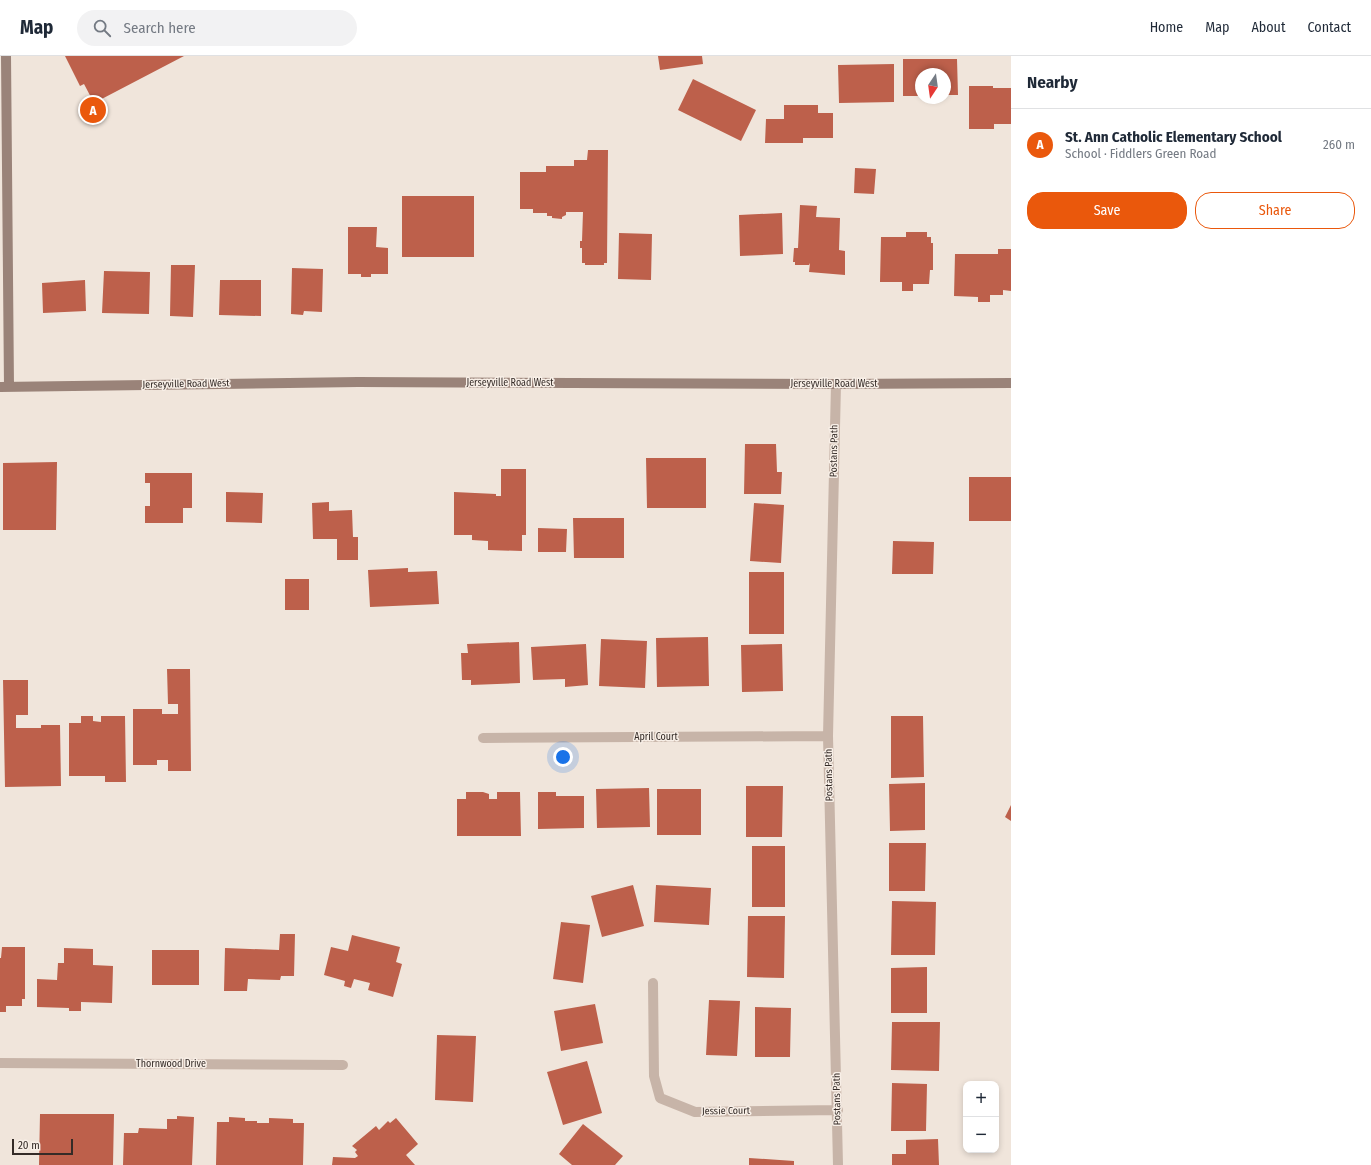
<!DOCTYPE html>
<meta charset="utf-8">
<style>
:root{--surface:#fff;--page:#f2f2f3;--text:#1f2937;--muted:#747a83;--line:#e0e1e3;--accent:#ea580c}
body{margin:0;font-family:"Fira Sans Condensed",sans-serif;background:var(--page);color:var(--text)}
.controls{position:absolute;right:12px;bottom:12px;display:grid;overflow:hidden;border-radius:8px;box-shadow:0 2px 6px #0003}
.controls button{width:36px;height:36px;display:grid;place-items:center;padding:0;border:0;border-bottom:1px solid var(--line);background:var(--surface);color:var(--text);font:20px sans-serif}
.compass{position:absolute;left:915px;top:12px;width:36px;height:36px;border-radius:50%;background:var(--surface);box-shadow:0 2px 6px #0003;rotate:193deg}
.scale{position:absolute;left:12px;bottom:10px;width:61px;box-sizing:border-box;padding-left:4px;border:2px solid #342b27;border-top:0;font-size:11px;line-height:14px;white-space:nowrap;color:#342b27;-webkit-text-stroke:3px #f8efe7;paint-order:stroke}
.you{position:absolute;left:563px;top:701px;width:14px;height:14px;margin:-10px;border:3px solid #fff;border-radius:50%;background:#1a73e8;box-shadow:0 0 0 6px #1a73e833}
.badge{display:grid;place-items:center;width:26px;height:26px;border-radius:50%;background:var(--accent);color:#fff;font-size:13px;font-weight:700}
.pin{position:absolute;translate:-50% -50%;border:2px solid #fff;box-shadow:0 1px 4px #0006}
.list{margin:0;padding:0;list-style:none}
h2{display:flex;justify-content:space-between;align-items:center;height:52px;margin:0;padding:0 16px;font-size:17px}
h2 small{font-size:13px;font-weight:400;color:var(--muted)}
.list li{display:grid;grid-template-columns:26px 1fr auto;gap:12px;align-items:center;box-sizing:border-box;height:72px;padding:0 16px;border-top:1px solid var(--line)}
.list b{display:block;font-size:15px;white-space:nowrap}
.list p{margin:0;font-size:13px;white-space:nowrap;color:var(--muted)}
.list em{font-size:13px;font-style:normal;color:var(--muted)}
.actions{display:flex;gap:8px;padding:12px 16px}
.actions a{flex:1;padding:9px 0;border:1px solid var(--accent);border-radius:16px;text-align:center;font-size:14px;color:var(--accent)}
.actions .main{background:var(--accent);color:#fff}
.icon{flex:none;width:22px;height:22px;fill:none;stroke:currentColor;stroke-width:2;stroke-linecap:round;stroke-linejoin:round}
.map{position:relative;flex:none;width:1011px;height:1109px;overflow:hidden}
header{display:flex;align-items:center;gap:24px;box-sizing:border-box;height:56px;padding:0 20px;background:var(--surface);border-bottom:1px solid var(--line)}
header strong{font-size:19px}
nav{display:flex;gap:22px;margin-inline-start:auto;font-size:14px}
.search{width:280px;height:36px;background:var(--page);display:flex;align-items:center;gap:10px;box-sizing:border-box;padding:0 14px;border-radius:22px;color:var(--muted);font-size:15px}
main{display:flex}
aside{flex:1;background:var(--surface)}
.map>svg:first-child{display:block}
.building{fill:#bd604b}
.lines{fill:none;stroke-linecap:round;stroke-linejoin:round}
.street{stroke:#c7b4a8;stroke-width:10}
.secondary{stroke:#9a8379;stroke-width:10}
.labels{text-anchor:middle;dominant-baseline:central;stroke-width:3;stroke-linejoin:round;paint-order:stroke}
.street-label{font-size:10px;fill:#342b27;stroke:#f8efe7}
</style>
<header>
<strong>Map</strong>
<div class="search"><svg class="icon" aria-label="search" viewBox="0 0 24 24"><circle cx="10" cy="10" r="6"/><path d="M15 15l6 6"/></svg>Search here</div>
<nav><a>Home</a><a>Map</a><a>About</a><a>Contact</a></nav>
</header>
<main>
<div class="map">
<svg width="1011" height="1109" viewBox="0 0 1011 1109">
<rect width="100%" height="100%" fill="#f0e5db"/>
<path class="building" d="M65,0H184L94,47L84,28L80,30Z
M658,0H702L703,8L660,14Z
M903,3H957L958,39H945V18H921V40H903Z
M894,8V46L839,47L838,9Z
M693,23L756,54L741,85L678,54Z
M969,30H993V32H1011V68H994V73H969Z
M784,49H818V57H833V82H803V87H765L766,63H784Z
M588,94H608L607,207H604V209H585V207H582V192H580V185H582L583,156H566V159L562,161V163L552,162V160H547V157H533V153H520V116H546V110H574V104H587Z
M855,112L876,113L874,138L854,137Z
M402,140H474V201H402Z
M800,149L817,150L816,161L840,162L839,194L845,195V219L809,216L810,207L809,209H795V206H793L794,192H798Z
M782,157L783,198L740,200L739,159Z
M348,171H377L376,191L388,192V218H371V221H361V218H348Z
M906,176H927V181H931V187H933V214H930L929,228H913V235H902V226H880L881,181H906Z
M619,177L652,178L651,224L618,223Z
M998,193H1011V235L1003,234V239H990V246H978V241L954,240L955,198H998Z
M171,209H195L193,261L170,260Z
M292,212L323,213L322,256L304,255L303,259L291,258Z
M104,215L150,216L149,258L102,257Z
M85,224L86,255L43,257L42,227Z
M220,224H261V260L219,259Z
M745,388H776L777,416H782L781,438H744Z
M646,402H706V452H647Z
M57,406L56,474H3V407Z
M501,413H526V479H522V495L488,494V485L472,484V479H454V436L496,438V440H501Z
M145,417H192V452H183V467H145V450H150V427H145Z
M969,421H1011V465H969Z
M226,436L263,437L262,467L226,466Z
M329,446V455L352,454L353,481H358V504H337V483H313L312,447Z
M754,447L784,449L781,507L750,505Z
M573,462H624V502H574Z
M538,472L567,473L566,496H538Z
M893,485L934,486L933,518H892Z
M408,512V516L437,515L439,548L370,551L368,514Z
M749,516H784V578H749Z
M285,523H309V554H285Z
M708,581L709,630L657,631L656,582Z
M601,583L647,585L645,632L599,630Z
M519,586L520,627L471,629V624H462L461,597H468L467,588Z
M586,588L588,629L565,631V623L533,624L531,591Z
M782,588L783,635L742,636L741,589Z
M167,613H190L191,715H168V704H157V709H133V653H162V658H178V648H168Z
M3,624H28V659H16V672H41V669H60L61,730L5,731Z
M81,660H93V665L101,666V660H125L126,726H105V720H69V667H81Z
M891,660H923L924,721L891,722Z
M925,727V774L890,775L889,728Z
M746,730H783L782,781H746Z
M649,732L650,771L597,772L596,733Z
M657,733H701V779H657Z
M466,736H483L489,738V743H497V736H520L521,780H457V743H466Z
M538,736H556V740H584V772L538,773Z
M1011,749V765L1005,761Z
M889,787H926L925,835H889Z
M752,790H785V851H752Z
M633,829L644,870L602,881L591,840Z
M656,829L711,832L709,869L654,866Z
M892,845L936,846L935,899H891Z
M748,860H785L784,922L747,921Z
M561,866L590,869L583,927L553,923Z
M280,878H295L294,920H281L280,924L248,923L247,935H224L225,892L279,894Z
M352,879L400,891L396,906L402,908L393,941L368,934L370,927L354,923L351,932L344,930L345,925L324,919L331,891L348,895Z
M2,891H25V943H22V950H6V956H0V902H1Z
M64,892L93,893V909L113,910L112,947L81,946V955H69V952L37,951V923L57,924L58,907H64Z
M152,894H199V929H152Z
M927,911V957H891V912Z
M709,944L740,945L737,1000L706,999Z
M595,948L603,987L561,995L554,955Z
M755,951L791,952L790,1001H755Z
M892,966H940L939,1015L891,1014Z
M437,979L476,980L473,1046L435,1044Z
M587,1005L602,1057L563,1069L547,1016Z
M892,1027L927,1028L926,1075H891Z
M40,1058H114L113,1109H39Z
M177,1060L194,1061L192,1109H123L124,1077H138L139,1072L167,1073V1063H177Z
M229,1061L245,1062V1065H257V1067H269V1062L293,1063V1067H304L303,1109H216L217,1066H229Z
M396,1062L418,1088L406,1099L415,1109H332L333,1101L355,1102L358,1100L355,1096L357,1094L352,1090L376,1070L379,1074L388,1065L390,1067Z
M583,1068L623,1100L615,1109H572L559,1098Z
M938,1083L939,1109H892V1098H906V1084Z
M749,1102L794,1105V1109H749Z"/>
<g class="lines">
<path class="street" d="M836,328L828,680L838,1109
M483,682L828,680
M653,927L654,1020L660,1042L695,1056L838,1054
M0,1007L343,1009"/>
<path class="secondary" d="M6,0L9,331
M0,331L358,326L836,328L1011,327"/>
</g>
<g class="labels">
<g class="street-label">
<text x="510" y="327">Jerseyville Road West</text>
<text transform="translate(186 328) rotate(-1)">Jerseyville Road West</text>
<text x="834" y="328">Jerseyville Road West</text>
<text transform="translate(834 395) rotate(-89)">Postans Path</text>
<text x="656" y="681">April Court</text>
<text transform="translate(829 719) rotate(-91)">Postans Path</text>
<text x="171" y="1008">Thornwood Drive</text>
<text transform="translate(837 1043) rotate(-91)">Postans Path</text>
<text transform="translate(726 1055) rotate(-1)">Jessie Court</text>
</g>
</g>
</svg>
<div class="controls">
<button>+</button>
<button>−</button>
</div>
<svg class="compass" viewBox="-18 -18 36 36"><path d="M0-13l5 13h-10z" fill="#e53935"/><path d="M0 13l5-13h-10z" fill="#747a83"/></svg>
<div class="scale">20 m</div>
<div class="you"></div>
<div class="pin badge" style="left:93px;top:54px">A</div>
</div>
<aside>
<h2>Nearby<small></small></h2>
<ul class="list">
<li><span class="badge">A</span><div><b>St. Ann Catholic Elementary School</b><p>School · Fiddlers Green Road</p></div><em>260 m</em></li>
</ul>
<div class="actions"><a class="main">Save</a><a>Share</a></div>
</aside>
</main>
